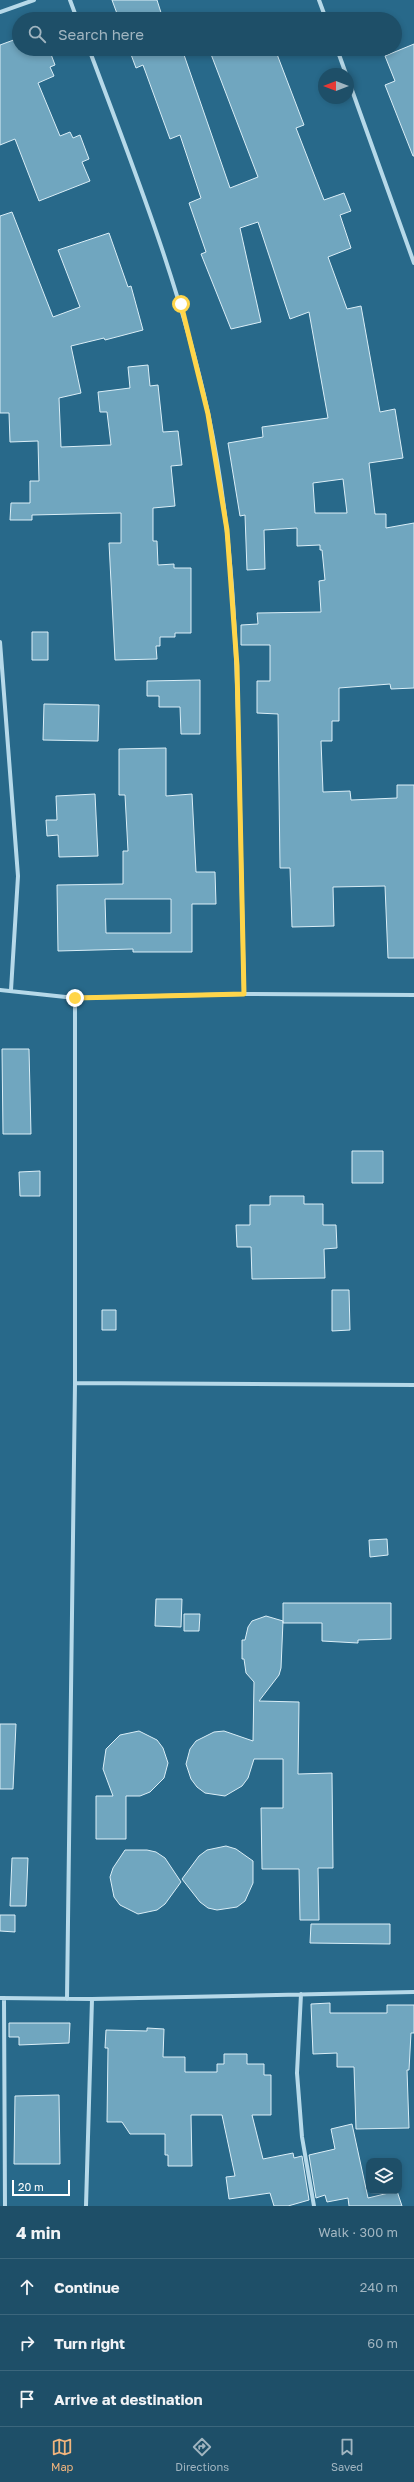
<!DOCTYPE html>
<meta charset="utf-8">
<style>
:root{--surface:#1e4f68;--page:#2b5971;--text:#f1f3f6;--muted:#a1b5c0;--line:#3c667c;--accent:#f1b57d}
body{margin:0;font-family:"Golos Text",sans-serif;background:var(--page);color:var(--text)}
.controls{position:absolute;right:12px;bottom:12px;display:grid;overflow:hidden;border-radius:8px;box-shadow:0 2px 6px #0003}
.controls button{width:36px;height:36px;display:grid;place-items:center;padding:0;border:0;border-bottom:1px solid var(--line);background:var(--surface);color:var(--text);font:20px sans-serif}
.compass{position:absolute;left:318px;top:68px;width:36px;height:36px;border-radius:50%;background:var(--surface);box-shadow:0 2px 6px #0003;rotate:270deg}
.scale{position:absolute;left:12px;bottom:10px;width:58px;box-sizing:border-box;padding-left:4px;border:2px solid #fff;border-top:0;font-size:11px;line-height:14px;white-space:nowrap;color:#fff;-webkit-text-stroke:3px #28698a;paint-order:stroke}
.stop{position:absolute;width:12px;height:12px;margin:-9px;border:3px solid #ffd54a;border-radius:50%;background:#fff}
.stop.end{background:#ffd54a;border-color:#fff;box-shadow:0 1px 4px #0008}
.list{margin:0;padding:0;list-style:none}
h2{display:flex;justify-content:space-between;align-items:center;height:52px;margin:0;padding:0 16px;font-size:17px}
h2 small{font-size:13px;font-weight:400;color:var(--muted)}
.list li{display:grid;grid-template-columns:26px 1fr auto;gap:12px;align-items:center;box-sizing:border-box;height:56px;padding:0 16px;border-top:1px solid var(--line)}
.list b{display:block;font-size:15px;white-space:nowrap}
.list em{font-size:13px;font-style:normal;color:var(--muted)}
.icon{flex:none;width:22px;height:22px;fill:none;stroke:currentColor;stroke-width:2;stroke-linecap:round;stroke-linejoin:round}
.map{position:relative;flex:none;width:414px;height:2206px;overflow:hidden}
.search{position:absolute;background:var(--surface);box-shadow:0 2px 6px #0003;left:12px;right:12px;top:12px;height:44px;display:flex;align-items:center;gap:10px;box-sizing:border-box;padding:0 14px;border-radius:22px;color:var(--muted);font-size:15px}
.sheet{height:220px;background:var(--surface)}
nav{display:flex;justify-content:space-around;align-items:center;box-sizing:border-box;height:56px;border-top:1px solid var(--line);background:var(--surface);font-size:11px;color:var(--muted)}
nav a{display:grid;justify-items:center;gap:2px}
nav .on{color:var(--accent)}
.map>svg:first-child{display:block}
.building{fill:#70a6bf;stroke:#daeef7;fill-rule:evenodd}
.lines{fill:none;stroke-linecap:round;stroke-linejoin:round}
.street{stroke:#b6d9e9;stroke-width:4}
.route{stroke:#ffd54a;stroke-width:5}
</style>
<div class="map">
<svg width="414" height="2206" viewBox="0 0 414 2206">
<rect width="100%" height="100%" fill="#28698a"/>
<path class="building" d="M112,0H157L163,19H119Z
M19,38V49H49L55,65L50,67L54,76L38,83L60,136L70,132L73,138L80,135L89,159L82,162L90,181L39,201L15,139L0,145V45Z
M414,44V156H413L385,85L395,81L385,56Z
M129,49H182L230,188L258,177L209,49H275L304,125L296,128L324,200L344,193L351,211L340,215L351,248L328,257L347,309L361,306L380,412L395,409L403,458L369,463L375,514H386V528L414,523V688L391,689L390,684L339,688V721H332V741H321L323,792L350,791L351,800L397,798V785H414V958H388L385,886L333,887L334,926L292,927L290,868H280L278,714L257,713V681H270V645H241V625L258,624L257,613L321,612L319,581L325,580L322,550H320V545L297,546V528L264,530L265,569L247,570L245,515L240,516L228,443L263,437L262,427L328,418L309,312L290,319L258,222L240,228L261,322L231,329L201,254L206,252L189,203L201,198L180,135L170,139L143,65L136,68ZM343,479L347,513H315L313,483Z
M12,212L53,317L80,307L58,250L109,233L128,287L131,286L143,330L105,340L104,338L71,346L81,393L59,398L61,447L111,445L107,412H100L98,392L130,388L128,367L148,365L150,386L158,385L163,432L178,431L182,465L171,466L175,506L153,508V541H157L158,565L174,564V568H191V633H175V637H160V646H156L157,659L115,660L109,543H121V513L32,515V520H10L11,503H30V481H39L38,441L10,442L9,413H0V216Z
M32,632H48V660H32Z
M200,680V734H181L180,707H159V696H147V681Z
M44,704L99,705L98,741L43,740Z
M166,748V796L192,794L196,872H215L216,904H192V952H133V949L58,951L57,885L123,884V851H128L125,795H119V749ZM105,899H171V933H106Z
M95,794L98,856L59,857L58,835L47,836L46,820H57L56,796Z
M2,1049H29L31,1134H3Z
M352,1151H383V1183H352Z
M40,1171V1196H20L19,1172Z
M270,1196H304V1204H323V1225H336L337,1248L324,1249L325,1278L252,1279L251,1247H237L236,1225H250V1205H270Z
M332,1290H349L350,1330L332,1331Z
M102,1310H116V1330H102Z
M387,1539L388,1555L370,1557L369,1540Z
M156,1599H182L181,1627L155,1626Z
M283,1603H391V1639L358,1640V1643L322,1641V1623H283Z
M184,1614H200L199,1631H184Z
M266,1616L283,1621L281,1668L279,1675L259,1701L299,1702L298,1774L332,1773L333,1868H318L319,1920H300L299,1869H262L261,1808H283V1759H254L248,1778L242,1786L225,1796L205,1793L197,1787L191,1779L186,1764L190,1749L196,1741L214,1732L224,1731L253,1741L254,1682L246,1673L244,1659H242V1640H245L248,1627L252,1621Z
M0,1724H16L13,1789H0Z
M139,1731L157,1740L163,1748L168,1763L164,1778L150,1792L140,1796H126V1839H96V1796H113L103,1769L106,1749L120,1735Z
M226,1846L236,1849L253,1861V1883L245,1901L237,1907L217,1910L208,1908L200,1902L182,1879L199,1856L207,1850Z
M125,1850H147L156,1852L165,1858L181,1882L165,1904L157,1910L138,1914L120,1905L114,1897L110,1877L113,1868Z
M12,1858H28L26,1906H10Z
M0,1915H15V1932L0,1931Z
M311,1924H390V1944L310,1943Z
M330,2003V2013H387V2005H414V2033H411L409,2070H407L409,2128L356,2129L354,2067H337V2053L313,2054L311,2004Z
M9,2023H70L69,2043L19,2045V2037H9Z
M147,2028L164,2029L163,2057H185V2072H217V2064H224V2054H247V2064H264V2075H271V2115H252L263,2159L293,2153L294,2158L302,2156L309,2200L288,2206H274L270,2193L229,2199L226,2177L235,2176L222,2115H191L192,2166H168V2155H165V2134H130L122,2122H107L108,2048H105L106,2030L147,2031Z
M59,2095L60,2164H14L15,2096Z
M352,2124L368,2198L397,2191L402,2206H349L348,2198L327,2202L325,2195L316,2198L309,2155L335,2149L331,2129Z"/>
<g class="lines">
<path class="street" d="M70,0L77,19
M319,0L326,19
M0,12L34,0
M89,49C134,169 181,288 208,413C233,529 237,648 239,765C241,841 242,917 244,994
M337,49L346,74
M348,79L414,263
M0,642L18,876L11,990
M0,990L75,998L244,994L414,995
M75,1383L414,1385
M301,1994L297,2073L302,2137L314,2206
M0,1998L92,1999L414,1992
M4,1998L5,2206
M67,1999L75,1383V998
M86,2206L92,1999"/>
</g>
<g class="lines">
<path class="route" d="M75,998L244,994L237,666L227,530L208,414L181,304"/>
</g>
</svg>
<div class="controls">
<button><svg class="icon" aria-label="layers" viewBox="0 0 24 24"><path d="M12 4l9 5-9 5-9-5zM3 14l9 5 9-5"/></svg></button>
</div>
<svg class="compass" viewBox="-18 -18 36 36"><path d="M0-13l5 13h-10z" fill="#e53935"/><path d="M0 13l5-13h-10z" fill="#a1b5c0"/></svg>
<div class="scale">20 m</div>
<div class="stop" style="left:181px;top:304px"></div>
<div class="stop end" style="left:75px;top:998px"></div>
<div class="search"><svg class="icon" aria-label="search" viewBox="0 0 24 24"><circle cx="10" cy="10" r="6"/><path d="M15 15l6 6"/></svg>Search here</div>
</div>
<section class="sheet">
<h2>4 min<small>Walk · 300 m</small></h2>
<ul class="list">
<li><svg class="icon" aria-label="ahead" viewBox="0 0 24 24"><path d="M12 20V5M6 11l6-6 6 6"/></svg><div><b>Continue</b></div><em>240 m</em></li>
<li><svg class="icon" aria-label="right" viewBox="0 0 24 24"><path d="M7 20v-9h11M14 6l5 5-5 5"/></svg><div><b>Turn right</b></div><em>60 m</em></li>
<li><svg class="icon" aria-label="arrive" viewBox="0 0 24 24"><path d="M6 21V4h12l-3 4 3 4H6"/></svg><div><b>Arrive at destination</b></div></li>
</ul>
</section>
<nav>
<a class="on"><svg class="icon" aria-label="map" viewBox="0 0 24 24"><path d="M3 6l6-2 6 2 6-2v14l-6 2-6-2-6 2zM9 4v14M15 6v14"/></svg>Map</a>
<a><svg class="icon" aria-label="directions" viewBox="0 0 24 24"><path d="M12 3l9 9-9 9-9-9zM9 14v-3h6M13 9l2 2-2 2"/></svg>Directions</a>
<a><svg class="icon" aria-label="saved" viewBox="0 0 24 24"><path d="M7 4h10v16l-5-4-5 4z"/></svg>Saved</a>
</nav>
